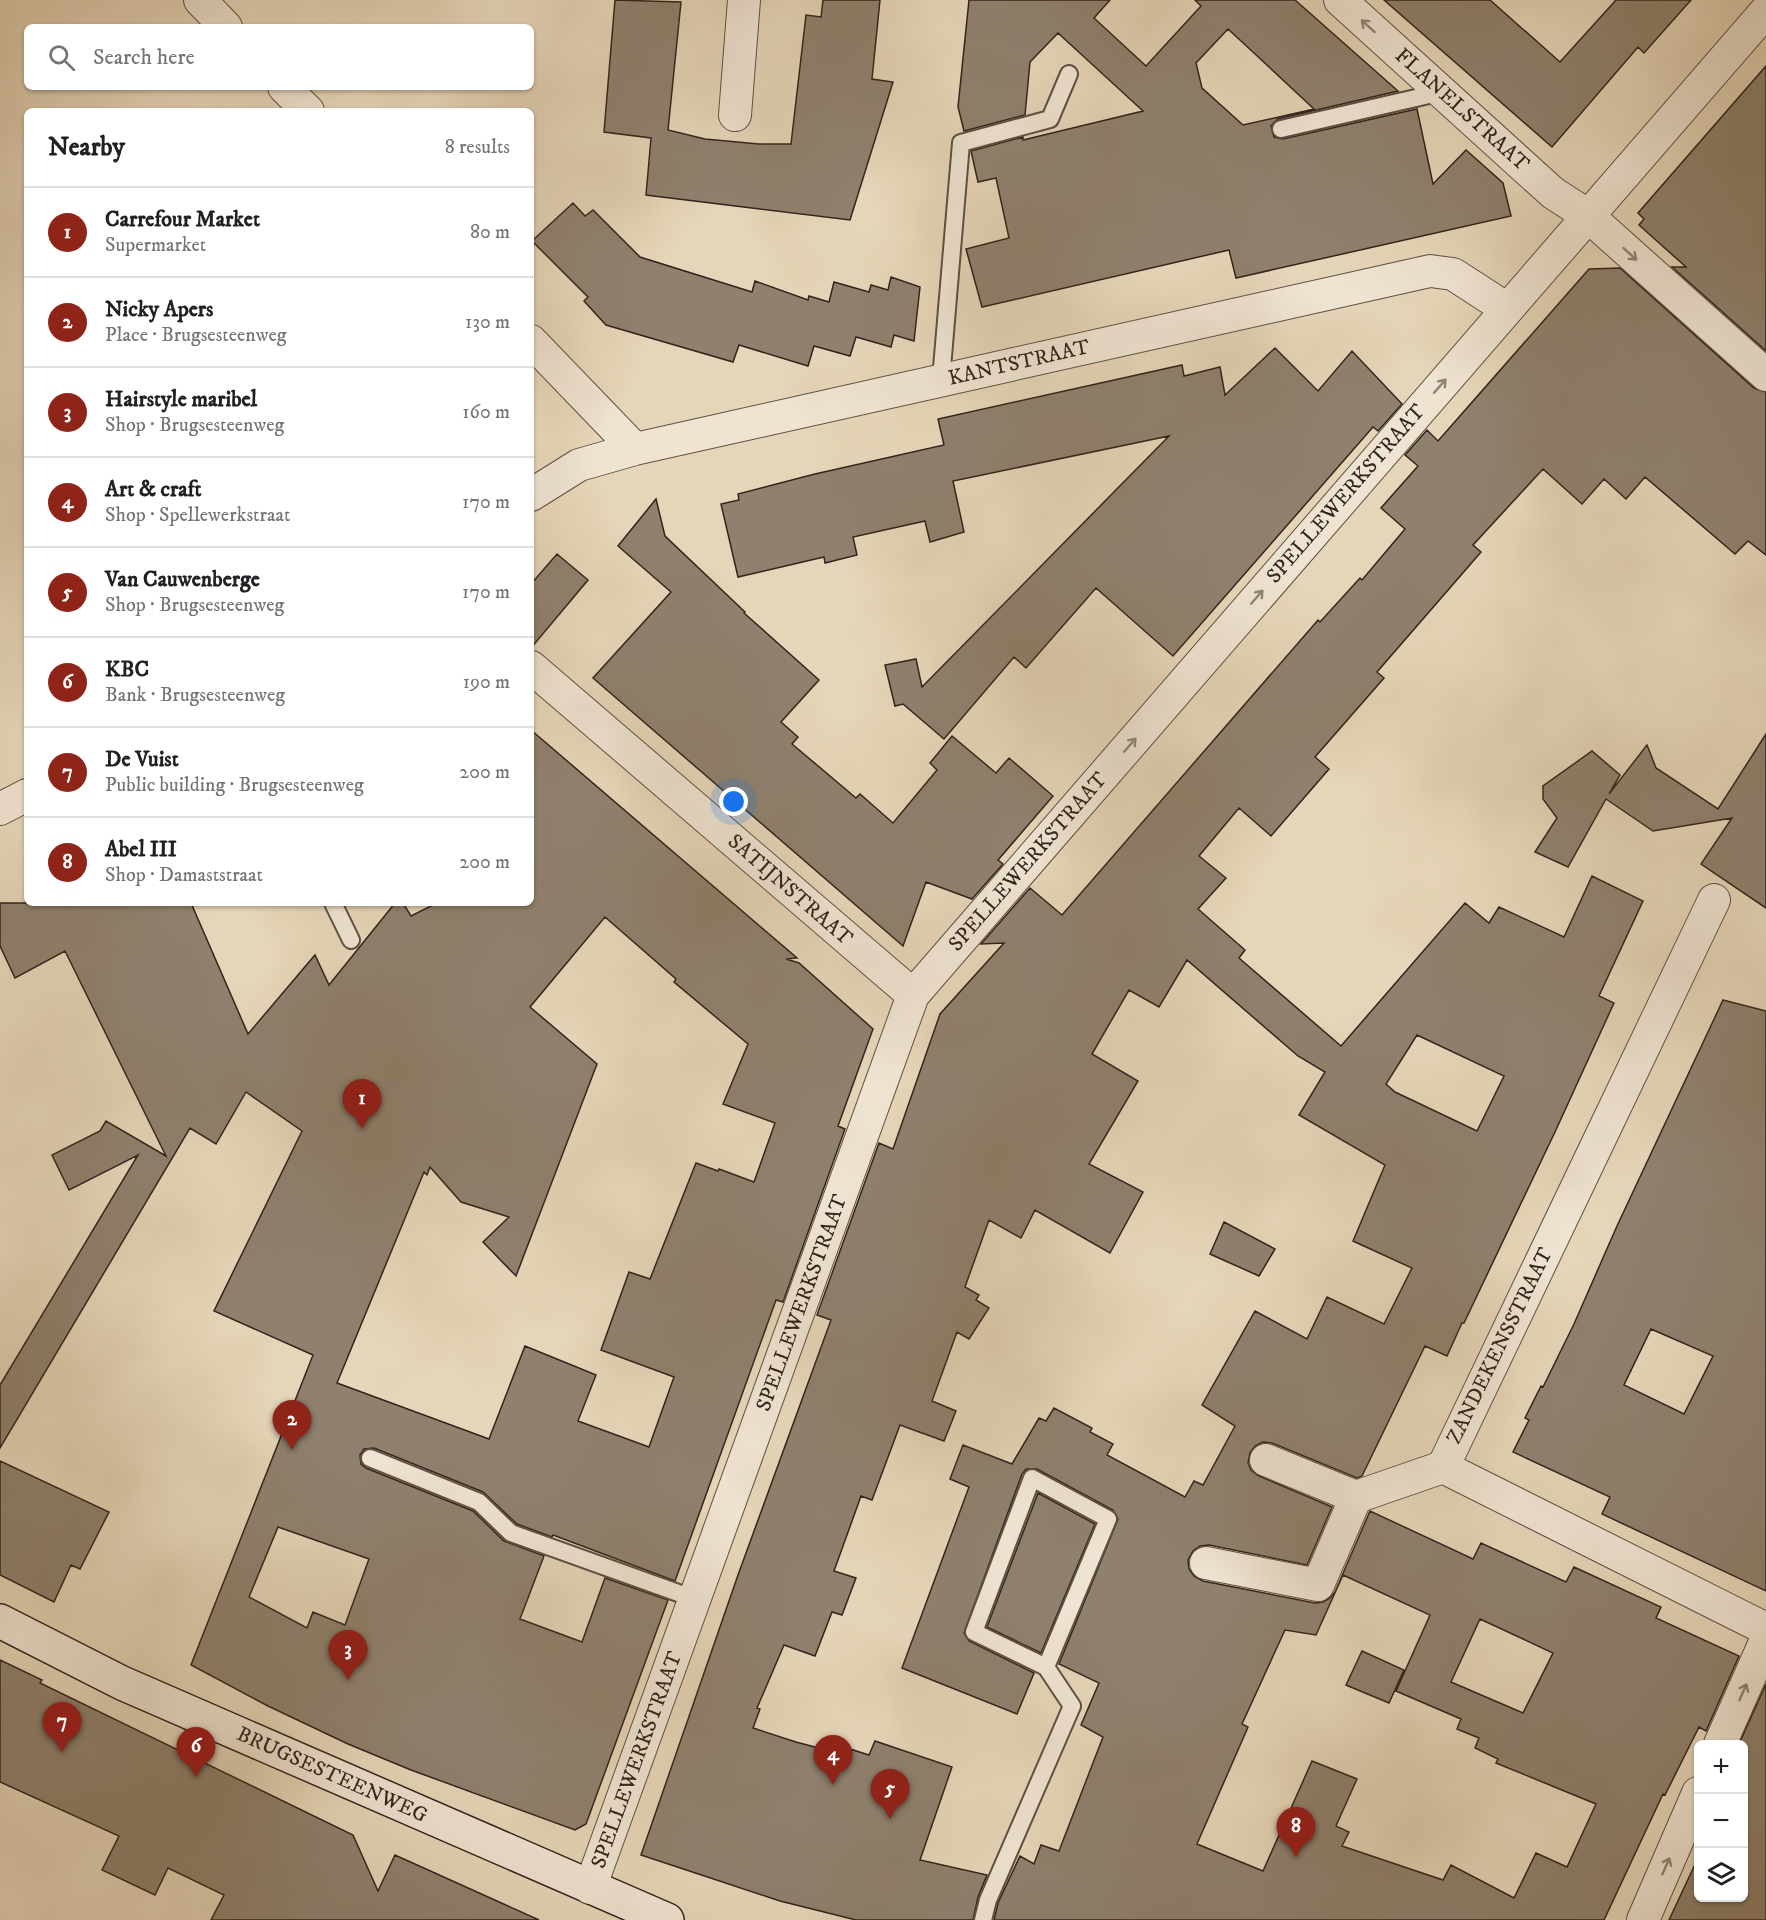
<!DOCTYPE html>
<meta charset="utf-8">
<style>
:root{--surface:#fff;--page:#f2f2f2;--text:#202124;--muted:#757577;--line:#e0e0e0;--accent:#8f2418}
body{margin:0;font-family:"IM FELL DW Pica",serif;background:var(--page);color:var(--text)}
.controls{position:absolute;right:18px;bottom:18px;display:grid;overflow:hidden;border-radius:9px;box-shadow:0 2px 4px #0004}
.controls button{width:54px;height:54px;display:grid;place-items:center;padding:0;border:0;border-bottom:2px solid var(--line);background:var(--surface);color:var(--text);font:30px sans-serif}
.you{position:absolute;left:734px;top:802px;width:21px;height:21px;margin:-15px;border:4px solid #fff;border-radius:50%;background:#1a73e8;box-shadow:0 0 0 9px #1a73e833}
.badge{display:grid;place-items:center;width:39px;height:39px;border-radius:50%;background:var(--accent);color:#fff;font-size:20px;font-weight:700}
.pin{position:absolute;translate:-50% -50px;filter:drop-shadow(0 2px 3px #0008)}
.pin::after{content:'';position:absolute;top:32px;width:21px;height:18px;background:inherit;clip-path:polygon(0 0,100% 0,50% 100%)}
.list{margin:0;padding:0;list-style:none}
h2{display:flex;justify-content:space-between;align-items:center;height:78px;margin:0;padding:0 24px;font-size:26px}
h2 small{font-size:20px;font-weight:400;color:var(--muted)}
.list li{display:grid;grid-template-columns:39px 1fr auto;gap:18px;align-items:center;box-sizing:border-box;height:90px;padding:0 24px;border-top:2px solid var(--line)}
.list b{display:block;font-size:22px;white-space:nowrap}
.list p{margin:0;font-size:20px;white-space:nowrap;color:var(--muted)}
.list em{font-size:20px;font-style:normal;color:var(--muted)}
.icon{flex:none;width:33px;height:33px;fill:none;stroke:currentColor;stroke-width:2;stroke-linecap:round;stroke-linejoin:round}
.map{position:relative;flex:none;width:1766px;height:1920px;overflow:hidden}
.search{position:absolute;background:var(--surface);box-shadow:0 2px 4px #0004;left:24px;top:24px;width:510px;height:66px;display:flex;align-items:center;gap:15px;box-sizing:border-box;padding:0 21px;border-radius:9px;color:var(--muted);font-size:22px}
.panel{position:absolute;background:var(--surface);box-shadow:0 2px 4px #0004;left:24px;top:108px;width:510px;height:798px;border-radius:9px}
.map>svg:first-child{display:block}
.building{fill:#8f816e;stroke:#31241d;stroke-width:1.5;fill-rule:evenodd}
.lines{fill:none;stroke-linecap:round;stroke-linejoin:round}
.lane-casing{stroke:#5e5044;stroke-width:20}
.street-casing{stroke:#5e5044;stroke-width:34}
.secondary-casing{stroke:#31241d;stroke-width:36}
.lane{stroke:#efe4d2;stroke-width:16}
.street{stroke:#efe4d2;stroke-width:32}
.secondary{stroke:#efe4d2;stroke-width:33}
.oneway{stroke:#908478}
.labels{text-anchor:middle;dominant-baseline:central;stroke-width:5;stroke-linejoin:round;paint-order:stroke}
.street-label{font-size:21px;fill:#31241d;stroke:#efe4d2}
</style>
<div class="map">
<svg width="1766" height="1920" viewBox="0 0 1766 1920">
<rect width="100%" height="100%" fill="#e6d6b9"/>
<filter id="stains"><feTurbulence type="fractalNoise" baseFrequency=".00333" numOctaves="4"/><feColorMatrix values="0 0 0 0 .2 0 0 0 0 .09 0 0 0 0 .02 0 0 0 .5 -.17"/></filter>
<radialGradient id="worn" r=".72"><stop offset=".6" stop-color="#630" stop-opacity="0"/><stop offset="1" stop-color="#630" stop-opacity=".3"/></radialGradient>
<path class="building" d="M615,0L681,2L668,130L705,139L759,144H791L806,15L821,17L823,0H880L872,79L893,82L850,220L646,195L651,138L604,132Z
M969,0H1110L1094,18L1146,66L1201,6L1195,0H1295L1398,91L1278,119L1271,126L1274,137L1283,139L1417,109L1433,184L1466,150L1503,183L1511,216L1236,278L1229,250L982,307L966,249L1009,238L996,178L978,182L971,151L1023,137V140L1143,111L1058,33L1030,62L1025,115L964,131L958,107ZM1228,29L1254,53L1314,109L1243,125L1202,88L1196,63Z
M1384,0H1490L1560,62L1616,0H1691L1644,53L1638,47L1552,147Z
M1766,66V351L1672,267H1686L1639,225L1644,219L1638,213Z
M573,203L585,216L593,210L640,257L752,292L755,281L808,300L809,296L829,302L834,282L869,292L871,285L888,290L891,277L920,287L914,341L894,335L891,347L856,337L850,356L814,346L808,366L739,345L733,362L606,325L584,301L588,297L532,241Z
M1620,268L1754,388L1766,392V555L1748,541L1735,554L1645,477L1626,499L1604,479L1582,504L1543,469L1473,545L1481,552L1377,672L1384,678L1315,757L1329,769L1271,836L1239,808L1199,856L1226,878L1198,909L1245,950L1239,958L1341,1046L1465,903L1489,923L1499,907L1564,937L1592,876L1643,901L1599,996L1614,1003L1555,1132L1464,1323H1462L1447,1356L1425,1346L1362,1476L1357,1478L1272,1443L1263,1442L1255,1446L1250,1453L1248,1463L1251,1470L1259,1476L1332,1507L1307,1565L1209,1545L1200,1546L1193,1551L1188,1560L1189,1569L1194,1576L1203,1581L1315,1603L1323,1602L1330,1598L1335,1592L1370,1511L1473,1559L1481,1543L1566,1582L1574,1567L1661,1607L1656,1618L1739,1656L1706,1731L1699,1727L1665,1795L1663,1794L1604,1920H994L998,1903L1020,1856L1034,1864L1041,1845L1059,1851L1103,1737L1081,1725L1099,1683L1059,1664L1118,1519L1113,1510L1037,1469H1026L1022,1474L964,1633L969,1641L1034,1673L1017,1714L902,1668L969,1487L950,1479L963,1445L1012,1464L1039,1418L1046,1421L1054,1408L1092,1428L1090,1432L1113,1444L1107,1455L1185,1497L1194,1481L1203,1485L1235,1426L1202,1405L1255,1311L1307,1339L1327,1297L1384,1324L1412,1268L1353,1241L1385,1165L1299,1115L1325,1072L1298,1056L1187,960L1159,1007L1129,990L1092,1054L1138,1081L1089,1164L1143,1192L1110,1253L1035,1210L1021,1238L989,1220L965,1287L979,1295L976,1300L989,1308L969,1339L957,1332L932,1401L956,1411L944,1441L900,1425L872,1500L861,1496L834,1571L856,1578L842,1615L832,1612L815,1656L784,1645L757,1708L760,1709L753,1728L796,1742L845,1755L847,1748L869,1755L875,1741L952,1767L920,1860L987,1875L978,1897L973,1920H856L780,1901L641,1855L738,1575L831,1320L817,1315L879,1143L893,1149L940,1014L1004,943L981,944L1030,888L1062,915L1318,620L1320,622L1360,578L1362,580L1405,529L1381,508L1418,466L1405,455L1427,430L1438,441L1589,269ZM1417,1035L1504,1076L1477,1131L1395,1092L1386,1084ZM1343,1575L1430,1615L1396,1691L1461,1719L1457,1729L1479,1738L1475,1748L1498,1759L1496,1763L1596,1804L1567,1867L1536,1853L1514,1898L1451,1865L1443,1880L1342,1846L1349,1832L1336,1826L1357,1779L1312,1761L1263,1871L1197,1844L1248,1727L1242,1724L1285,1630L1316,1635ZM1480,1619L1553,1653L1523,1713L1451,1682Z
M1275,348L1318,391L1352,351L1402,404L1378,431L1373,427L1173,656L1096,588L1026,668L1014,657L944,739L903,704L895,706L885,665L916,659L922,687L1169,436L953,481L964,532L930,542L925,521L853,537L857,555L825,563L824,557L738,577L721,504L739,500L738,494L815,474L944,445L938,419L1182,365L1184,376L1220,367L1225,395Z
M656,499L665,536L745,612L744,613L819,680L781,722L798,737L792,744L856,798L860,794L893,823L937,770L930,763L952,736L996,773L1009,758L1053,796L998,860L1003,864L972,899L926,882L903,946L593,678L671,592L618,546Z
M557,554L588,580L531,648V584Z
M531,730L797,958L786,959L799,963L873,1029L838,1126L845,1129L783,1302L776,1300L675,1581L553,1535L552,1537L517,1524L483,1492L374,1448L364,1449L360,1455L361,1464L366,1468L473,1511L504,1541L544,1556L520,1619L582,1642L605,1578L668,1600L586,1824L575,1830L411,1770L348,1744L268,1706L191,1665L313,1355L214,1311L302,1131L246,1092L216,1144L190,1128L0,1448V1385L138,1155L69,1190L52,1155L100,1131L106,1121L166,1156L65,951L15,978L0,946V903H191L248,1034L315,955L329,985L395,903H403L411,916L437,903H531ZM605,917L676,979L674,982L748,1044L723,1104L775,1123L754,1182L719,1169L718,1171L696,1163L650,1279L629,1272L601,1350L674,1377L649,1447L578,1421L596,1375L525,1346L489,1439L337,1383L424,1172L427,1175L430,1167L461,1202L509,1217L483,1242L516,1276L597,1064L530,1007ZM278,1527L369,1559L345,1625L313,1612L307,1628L249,1597Z
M1766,734V908L1701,864L1732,818L1653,831L1606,799L1568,867L1535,852L1557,818L1543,799V786L1592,751L1620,775L1609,794L1647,745L1656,768L1718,809Z
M1723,1000L1766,1011V1591L1602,1514L1610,1497L1513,1452L1529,1420L1525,1418L1541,1386L1543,1387L1574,1324L1617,1226ZM1651,1329L1713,1356L1684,1414L1624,1385Z
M1224,1222L1275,1249L1259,1276L1210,1254Z
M0,1461L109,1512L80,1569L71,1565L54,1602L0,1575Z
M1038,1493L1095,1524L1041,1653L987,1627Z
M1362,1651L1404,1670L1389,1703L1346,1685Z
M0,1660L42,1680L40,1683L353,1835L378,1891L395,1855L539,1920H211L224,1895L168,1868L155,1895L102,1870L119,1836L0,1782Z
M1766,1684V1920H1669L1698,1858V1898H1743V1758L1747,1750L1743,1748V1744H1739Z"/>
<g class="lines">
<defs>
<path id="lane" d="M1281,129L1442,92
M941,380L961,143L1050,119L1069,74
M333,903L351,940
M370,1458L479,1502L511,1533L695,1599
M983,1920L988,1900L1072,1706L1046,1667L974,1632L1032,1478L1108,1519L1046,1667"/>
<path id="street" d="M200,0L226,27
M1340,0L1553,193L1587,215L1766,375
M284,87L308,111
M735,115L744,0
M531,341L635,449
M531,495L579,465L635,449L1430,271L1453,274L1507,309
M531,667L913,995
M0,809L27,795
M1714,900L1443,1467L1766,1629
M1266,1460L1356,1497L1443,1467
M1206,1563L1318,1585L1356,1497
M1720,1744L1766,1640
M590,1888L913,995L1766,11
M1643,1920L1698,1793"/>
<path id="secondary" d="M0,1621L122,1683L667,1920"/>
</defs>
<use href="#lane" class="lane-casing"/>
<use href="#street" class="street-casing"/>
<use href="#secondary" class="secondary-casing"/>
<use href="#lane" class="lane"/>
<use href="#street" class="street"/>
<use href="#secondary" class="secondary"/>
</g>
<defs><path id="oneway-shaft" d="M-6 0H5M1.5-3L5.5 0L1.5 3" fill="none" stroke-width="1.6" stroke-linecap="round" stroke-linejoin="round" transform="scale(1.5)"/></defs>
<g class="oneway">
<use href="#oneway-shaft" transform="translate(1368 26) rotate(-138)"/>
<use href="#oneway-shaft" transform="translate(1630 254) rotate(42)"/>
<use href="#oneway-shaft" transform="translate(1440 386) rotate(-49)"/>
<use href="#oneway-shaft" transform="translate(1257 597) rotate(-49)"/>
<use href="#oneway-shaft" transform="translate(1130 745) rotate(-49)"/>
<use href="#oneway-shaft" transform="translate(1743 1692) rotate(-66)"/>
<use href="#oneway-shaft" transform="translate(1666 1866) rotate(-66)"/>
</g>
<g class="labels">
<g class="street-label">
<text transform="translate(1462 110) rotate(42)">FLANELSTRAAT</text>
<text transform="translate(1019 363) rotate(-13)">KANTSTRAAT</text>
<text transform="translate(1346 494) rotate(-49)">SPELLEWERKSTRAAT</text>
<text transform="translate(1028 862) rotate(-49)">SPELLEWERKSTRAAT</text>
<text transform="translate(790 890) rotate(41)">SATIJNSTRAAT</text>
<text transform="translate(802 1303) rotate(-70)">SPELLEWERKSTRAAT</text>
<text transform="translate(1500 1346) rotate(-64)">ZANDEKENSSTRAAT</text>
<text transform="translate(637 1760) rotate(-70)">SPELLEWERKSTRAAT</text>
<text transform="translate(332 1775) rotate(24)">BRUGSESTEENWEG</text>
</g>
</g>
<rect width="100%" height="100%" filter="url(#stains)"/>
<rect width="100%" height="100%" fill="url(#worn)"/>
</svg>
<div class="controls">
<button>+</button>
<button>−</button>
<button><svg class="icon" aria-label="layers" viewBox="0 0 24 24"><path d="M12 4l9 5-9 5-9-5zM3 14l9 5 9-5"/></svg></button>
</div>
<div class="you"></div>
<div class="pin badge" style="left:362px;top:1129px">1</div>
<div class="pin badge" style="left:292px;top:1450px">2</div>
<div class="pin badge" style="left:348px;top:1680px">3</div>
<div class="pin badge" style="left:833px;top:1785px">4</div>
<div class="pin badge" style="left:890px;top:1819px">5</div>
<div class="pin badge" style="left:196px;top:1777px">6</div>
<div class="pin badge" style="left:62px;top:1752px">7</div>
<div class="pin badge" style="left:1296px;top:1857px">8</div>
<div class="search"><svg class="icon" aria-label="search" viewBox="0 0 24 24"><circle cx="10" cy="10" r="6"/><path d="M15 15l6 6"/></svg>Search here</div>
<section class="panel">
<h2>Nearby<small>8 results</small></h2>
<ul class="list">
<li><span class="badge">1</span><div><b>Carrefour Market</b><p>Supermarket</p></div><em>80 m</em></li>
<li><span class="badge">2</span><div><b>Nicky Apers</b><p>Place · Brugsesteenweg</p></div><em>130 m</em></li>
<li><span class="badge">3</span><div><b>Hairstyle maribel</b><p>Shop · Brugsesteenweg</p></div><em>160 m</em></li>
<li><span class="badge">4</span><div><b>Art &amp; craft</b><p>Shop · Spellewerkstraat</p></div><em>170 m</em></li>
<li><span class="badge">5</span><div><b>Van Cauwenberge</b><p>Shop · Brugsesteenweg</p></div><em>170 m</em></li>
<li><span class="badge">6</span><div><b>KBC</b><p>Bank · Brugsesteenweg</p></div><em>190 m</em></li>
<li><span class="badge">7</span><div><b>De Vuist</b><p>Public building · Brugsesteenweg</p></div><em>200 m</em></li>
<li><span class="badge">8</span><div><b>Abel III</b><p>Shop · Damaststraat</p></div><em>200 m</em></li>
</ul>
</section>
</div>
